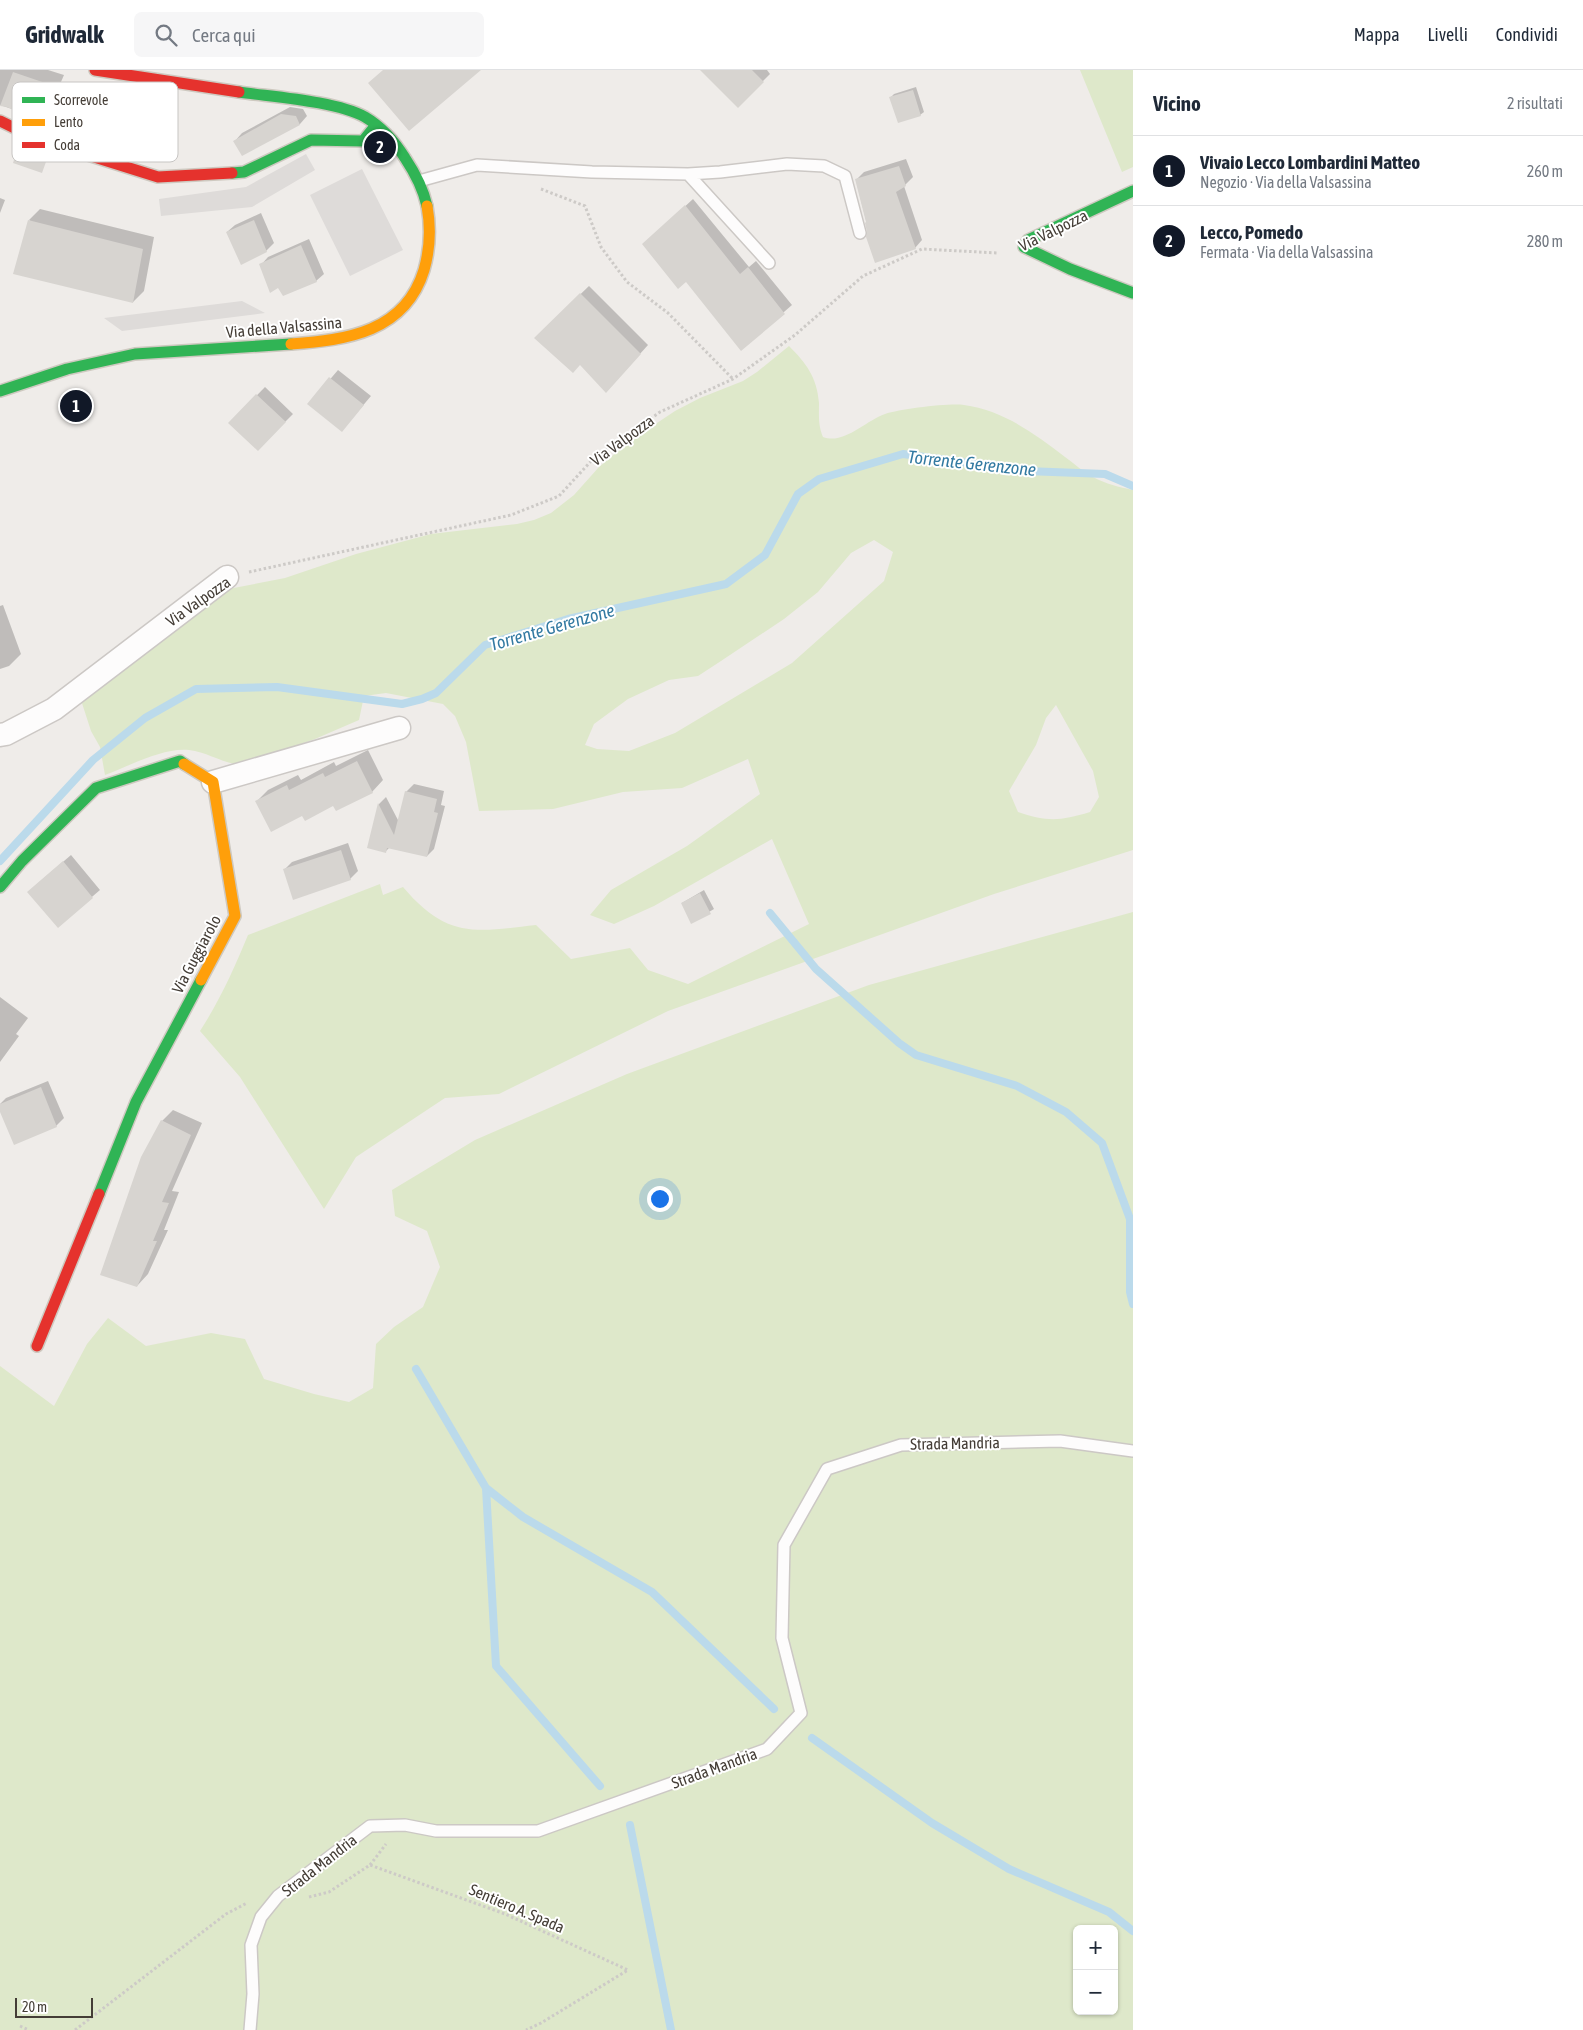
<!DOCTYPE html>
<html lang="it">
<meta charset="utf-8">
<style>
:root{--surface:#fff;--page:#f6f6f7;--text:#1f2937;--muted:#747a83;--line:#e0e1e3;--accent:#111827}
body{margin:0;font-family:"Asap Condensed",sans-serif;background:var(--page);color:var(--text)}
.controls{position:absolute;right:15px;bottom:15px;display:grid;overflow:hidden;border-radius:8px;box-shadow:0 1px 4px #0004}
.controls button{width:45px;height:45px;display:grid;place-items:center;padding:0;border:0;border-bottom:1px solid var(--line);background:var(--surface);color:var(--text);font:25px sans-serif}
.scale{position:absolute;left:15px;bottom:12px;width:78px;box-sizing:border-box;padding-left:5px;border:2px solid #443d36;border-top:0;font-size:14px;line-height:18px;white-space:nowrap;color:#443d36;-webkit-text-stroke:4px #fff;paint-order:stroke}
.you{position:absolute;left:659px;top:1128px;width:18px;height:18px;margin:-12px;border:4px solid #fff;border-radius:50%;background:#1a73e8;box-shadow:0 0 0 8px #1a73e833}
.badge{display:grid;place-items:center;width:32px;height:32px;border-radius:50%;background:var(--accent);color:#fff;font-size:16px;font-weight:700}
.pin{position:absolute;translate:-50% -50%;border:2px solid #fff;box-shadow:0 1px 5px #0006}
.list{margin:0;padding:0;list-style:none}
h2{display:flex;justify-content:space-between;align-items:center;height:65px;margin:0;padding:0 20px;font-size:21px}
h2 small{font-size:16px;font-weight:400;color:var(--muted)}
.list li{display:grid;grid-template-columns:32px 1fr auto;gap:15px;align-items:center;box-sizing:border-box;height:70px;padding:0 20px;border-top:1px solid var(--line)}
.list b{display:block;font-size:19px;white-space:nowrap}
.list p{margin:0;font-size:16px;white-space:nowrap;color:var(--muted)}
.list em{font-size:16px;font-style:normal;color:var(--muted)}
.icon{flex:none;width:28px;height:28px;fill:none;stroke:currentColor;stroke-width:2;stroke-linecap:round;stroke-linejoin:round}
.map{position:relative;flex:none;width:1133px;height:1960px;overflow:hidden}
header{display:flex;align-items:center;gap:30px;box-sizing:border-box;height:70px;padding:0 25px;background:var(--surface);border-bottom:1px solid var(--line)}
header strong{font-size:24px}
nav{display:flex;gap:28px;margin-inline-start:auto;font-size:18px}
.search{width:350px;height:45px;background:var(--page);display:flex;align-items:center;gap:12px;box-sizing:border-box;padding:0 18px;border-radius:8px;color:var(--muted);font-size:19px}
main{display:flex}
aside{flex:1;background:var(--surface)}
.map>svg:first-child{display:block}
.green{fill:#dee8ca;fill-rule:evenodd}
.parking{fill:#dedbd9}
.shadow{fill:#0003}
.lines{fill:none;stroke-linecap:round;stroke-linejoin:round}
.stream{stroke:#bbdaeb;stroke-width:8}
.building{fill:#d7d4d0}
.lane-casing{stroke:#ccc8c5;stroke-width:14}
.street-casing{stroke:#ccc8c5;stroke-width:25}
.fast-casing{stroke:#cec9c0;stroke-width:14}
.slow-casing{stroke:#cec9c0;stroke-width:14}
.jam-casing{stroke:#cec9c0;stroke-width:14}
.path{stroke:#cdcac7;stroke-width:3;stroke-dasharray:2.5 2.5;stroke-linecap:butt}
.lane{stroke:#fdfcfc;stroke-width:11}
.street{stroke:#fdfcfc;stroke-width:22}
.fast{stroke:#30b455;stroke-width:11}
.slow{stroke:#ff9f0a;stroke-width:11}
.jam{stroke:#e5322d;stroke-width:11}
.labels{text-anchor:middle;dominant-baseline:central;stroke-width:4;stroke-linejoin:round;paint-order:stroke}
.street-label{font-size:16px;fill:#443d36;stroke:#fff}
.water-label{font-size:18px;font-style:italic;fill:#337aa2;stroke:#fff}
.key{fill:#fff;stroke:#c7c5c3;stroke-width:1}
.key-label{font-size:14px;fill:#443d36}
</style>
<header>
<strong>Gridwalk</strong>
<div class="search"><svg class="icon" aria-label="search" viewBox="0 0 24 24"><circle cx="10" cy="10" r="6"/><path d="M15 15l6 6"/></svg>Cerca qui</div>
<nav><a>Mappa</a><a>Livelli</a><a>Condividi</a></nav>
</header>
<main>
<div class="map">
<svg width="1133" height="1960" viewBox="0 0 1133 1960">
<rect width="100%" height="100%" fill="#efece9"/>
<path class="green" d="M1080,0H1133V97L1122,102Z
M789,276C806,293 817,307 819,333C819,345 818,355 823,367C844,375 865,351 885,344C901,339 948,333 964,335C1003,340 1035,364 1065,387C1074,393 1083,402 1093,407C1106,414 1119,417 1133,420V780L994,824L668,941L499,1024L445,1028L356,1087L324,1139L240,1007L200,961C220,930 234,899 248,865L380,814L383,825L403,817C447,869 475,862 536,855L571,889L630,878L648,900L688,914L809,854L772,769L654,836L614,854L590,845L611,820L687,776L760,724L748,689L682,718L623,722L553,739L479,741L466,672L455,646L443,634L386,623L364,626L359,650L315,669L241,695C222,693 207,682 189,680C164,677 129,696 105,705L100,677L91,661L80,627L218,521L285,508L356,484L431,464L517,454L534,450L551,443L574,425L599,397L630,371L675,341L700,328L743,311L757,302ZM874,470L893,482L884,511L792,593L675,663L629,681L597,679L585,675L594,654L628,629L669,610L698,606L721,591L784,549L818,522L851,483ZM1056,635L1093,701L1099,727L1090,742C1060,751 1048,752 1018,742L1009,721L1036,675L1046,648Z
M1133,842V1960H0V1296L54,1336L87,1274L108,1248L146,1276L211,1263L245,1269L264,1309L314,1324L349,1332L373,1318L376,1274L394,1257L423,1237L440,1197L427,1161L395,1146L392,1120L475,1070L627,1004L869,915ZM1077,1859H1114V1941H1077Z"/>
<path class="parking" d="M306,84L315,100L252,137L161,146L159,129L246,117Z
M362,99L403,180L350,206L310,125Z
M242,231L265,243L122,261L104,248Z"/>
<path class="shadow" d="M0,0H48L64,5L50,37L39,48L0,35Z
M702,0H767L770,4L738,36Z
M916,17L924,42L920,45L891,27L894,24Z
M290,37L303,39L307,46L300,54L243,84L235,71L242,63Z
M906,89L913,107L904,116L922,170L915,178L869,162L856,110L864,102Z
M0,128L5,130L0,143Z
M693,129L749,197L756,191L792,235L741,279L652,167Z
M40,139L154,167L144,221L133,232L29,150Z
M261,143L274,173L266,181L227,162L235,155Z
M309,169L324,204L316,211L261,195L268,187Z
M589,216L648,275L613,314L535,268Z
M338,300L371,326L349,352L309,334Z
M265,317L293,344L258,379L230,353Z
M3,535L21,584L9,596L0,599V536Z
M368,680L383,710L372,722L303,745L257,731L268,720L298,705L301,710L334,692L336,696Z
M414,714L444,721L441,735L445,736L434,779L427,786L390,777L386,781L369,777L379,734L386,727L399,752L406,722Z
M348,773L358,801L350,809L284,800L292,792Z
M71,785L100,820L58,856L36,815Z
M704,820L714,839L692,852L682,833Z
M0,927L28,948L16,964L19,966L0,992Z
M48,1011L64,1048L56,1056L0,1038V1034L6,1028Z
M173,1040L202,1053L172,1121L179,1122L164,1160H168L148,1204L137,1216L162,1051Z"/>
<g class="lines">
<path class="stream" d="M0,791L93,690L145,648L196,619L277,617L402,634L422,629L436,623L485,575L568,549L726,514L765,485L798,424L819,409L903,384L1026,401L1105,404L1133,416
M770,843L816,899L899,973L916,985L1017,1016L1066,1042L1102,1073L1130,1149V1222L1133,1234
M416,1299L486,1418L523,1447L652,1522L774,1639
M486,1418L496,1596L600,1716
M812,1668L932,1753L1009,1799L1109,1842L1133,1861
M630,1755L671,1960"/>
</g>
<path class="building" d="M383,0H481L409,61L368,13Z
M700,0H752L764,12L738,38Z
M13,2L54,16L39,52L7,37L0,36Z
M913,20L921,46L898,53L889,27Z
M281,44L296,46L300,55L242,86L233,71Z
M18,77L47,89L42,103L13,93Z
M899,96L906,116L896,122L916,179L875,193L866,167L867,162L865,153L866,152L855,109Z
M685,135L740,204L748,197L785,244L741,281L686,212L678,219L642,174Z
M28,150L143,179L133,233L13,204Z
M254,150L267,182L241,195L226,162Z
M301,175L317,212L283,226L278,218L270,223L259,194Z
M580,223L641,284L606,323L580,295L573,303L534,268Z
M329,307L364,335L342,362L307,334Z
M256,324L286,352L258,381L228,353Z
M357,691L373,723L336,741L333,736L305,751L302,746L271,762L255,731L287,715L289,720L323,703L325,707Z
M405,721L437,729L434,742L438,743L427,787L387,778L386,783L367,778L378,733L394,765Z
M341,780L351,810L293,830L283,799Z
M63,791L93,828L58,858L27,822Z
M700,823L711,844L691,854L681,833Z
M41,1017L57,1057L14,1075L0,1042V1034Z
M161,1050L191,1065L162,1132L169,1133L153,1171H157L137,1217L100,1205L141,1087Z"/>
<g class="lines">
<defs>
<path id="lane" d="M688,104L769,193
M419,111L477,95L592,102L688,104L720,102L787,94L824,96L845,106L860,163
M250,1960L253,1924L251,1875L261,1847L278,1826L370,1756L405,1755L436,1761H538L767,1679L801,1643L782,1568L784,1475L827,1399L901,1375L1060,1371L1133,1381"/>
<path id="street" d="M0,665L6,664L54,639L227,507
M213,712L399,658"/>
<path id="fast" d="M239,22C273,27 336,31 365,47C382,57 395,72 405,88C415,103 423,118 427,136
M232,103L244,102L311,70L363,71L376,55
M1133,121L1028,170L1024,177L1070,199L1133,223
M0,321L67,299L135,284L291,274
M0,817L22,791L96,718L180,691L184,694
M99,1124L136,1032L201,910"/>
<path id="slow" d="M291,274C347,270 405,262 424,200C430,179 431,158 427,136
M184,694L213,712L235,846L201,910"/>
<path id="jam" d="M95,0L239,22
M0,51L37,69L158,107L232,103
M37,1276L99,1124"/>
</defs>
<use href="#lane" class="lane-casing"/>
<use href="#street" class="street-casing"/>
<use href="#fast" class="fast-casing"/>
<use href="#slow" class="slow-casing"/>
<use href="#jam" class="jam-casing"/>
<path class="path" d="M541,119L585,136L601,177L627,212L668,243L733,309
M249,502L511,445L559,426L593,389L660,342L733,309L795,265L863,206L922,179L998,183
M370,1795L386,1774
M309,1827L329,1822L370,1795L505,1844L628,1900L541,1953L526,1960
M20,1956L29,1960
M75,1960L226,1844L247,1833"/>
<use href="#lane" class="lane"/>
<use href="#street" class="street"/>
<use href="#fast" class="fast"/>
<use href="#slow" class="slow"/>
<use href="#jam" class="jam"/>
</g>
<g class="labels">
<g class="street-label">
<text transform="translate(1053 160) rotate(-26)">Via Valpozza</text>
<text transform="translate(284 257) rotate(-5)">Via della Valsassina</text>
<text transform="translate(622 370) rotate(-36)">Via Valpozza</text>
<text transform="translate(198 531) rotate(-35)">Via Valpozza</text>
<text transform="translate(196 884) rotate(-62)">Via Guggiarolo</text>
<text transform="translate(955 1373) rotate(-1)">Strada Mandria</text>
<text transform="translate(714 1698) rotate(-20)">Strada Mandria</text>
<text transform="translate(319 1795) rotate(-38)">Strada Mandria</text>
<text transform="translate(517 1838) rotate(23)">Sentiero A. Spada</text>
</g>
<g class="water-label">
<text transform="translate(972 393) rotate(6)">Torrente Gerenzone</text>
<text transform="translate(552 557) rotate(-16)">Torrente Gerenzone</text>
</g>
</g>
<rect x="12" y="12" width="166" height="80" rx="8" class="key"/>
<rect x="22" y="27" width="23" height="6" fill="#30b455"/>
<rect x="22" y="49" width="23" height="7" fill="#ff9f0a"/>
<rect x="22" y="72" width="23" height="6" fill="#e5322d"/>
<g class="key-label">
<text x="54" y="35">Scorrevole</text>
<text x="54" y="57">Lento</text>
<text x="54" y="80">Coda</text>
</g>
</svg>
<div class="controls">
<button>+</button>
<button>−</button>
</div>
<div class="scale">20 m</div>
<div class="you"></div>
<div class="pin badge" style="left:76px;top:336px">1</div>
<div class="pin badge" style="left:380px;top:77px">2</div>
</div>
<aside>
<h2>Vicino<small>2 risultati</small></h2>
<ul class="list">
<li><span class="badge">1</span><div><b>Vivaio Lecco Lombardini Matteo</b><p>Negozio · Via della Valsassina</p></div><em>260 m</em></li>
<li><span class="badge">2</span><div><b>Lecco, Pomedo</b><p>Fermata · Via della Valsassina</p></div><em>280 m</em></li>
</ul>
</aside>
</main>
